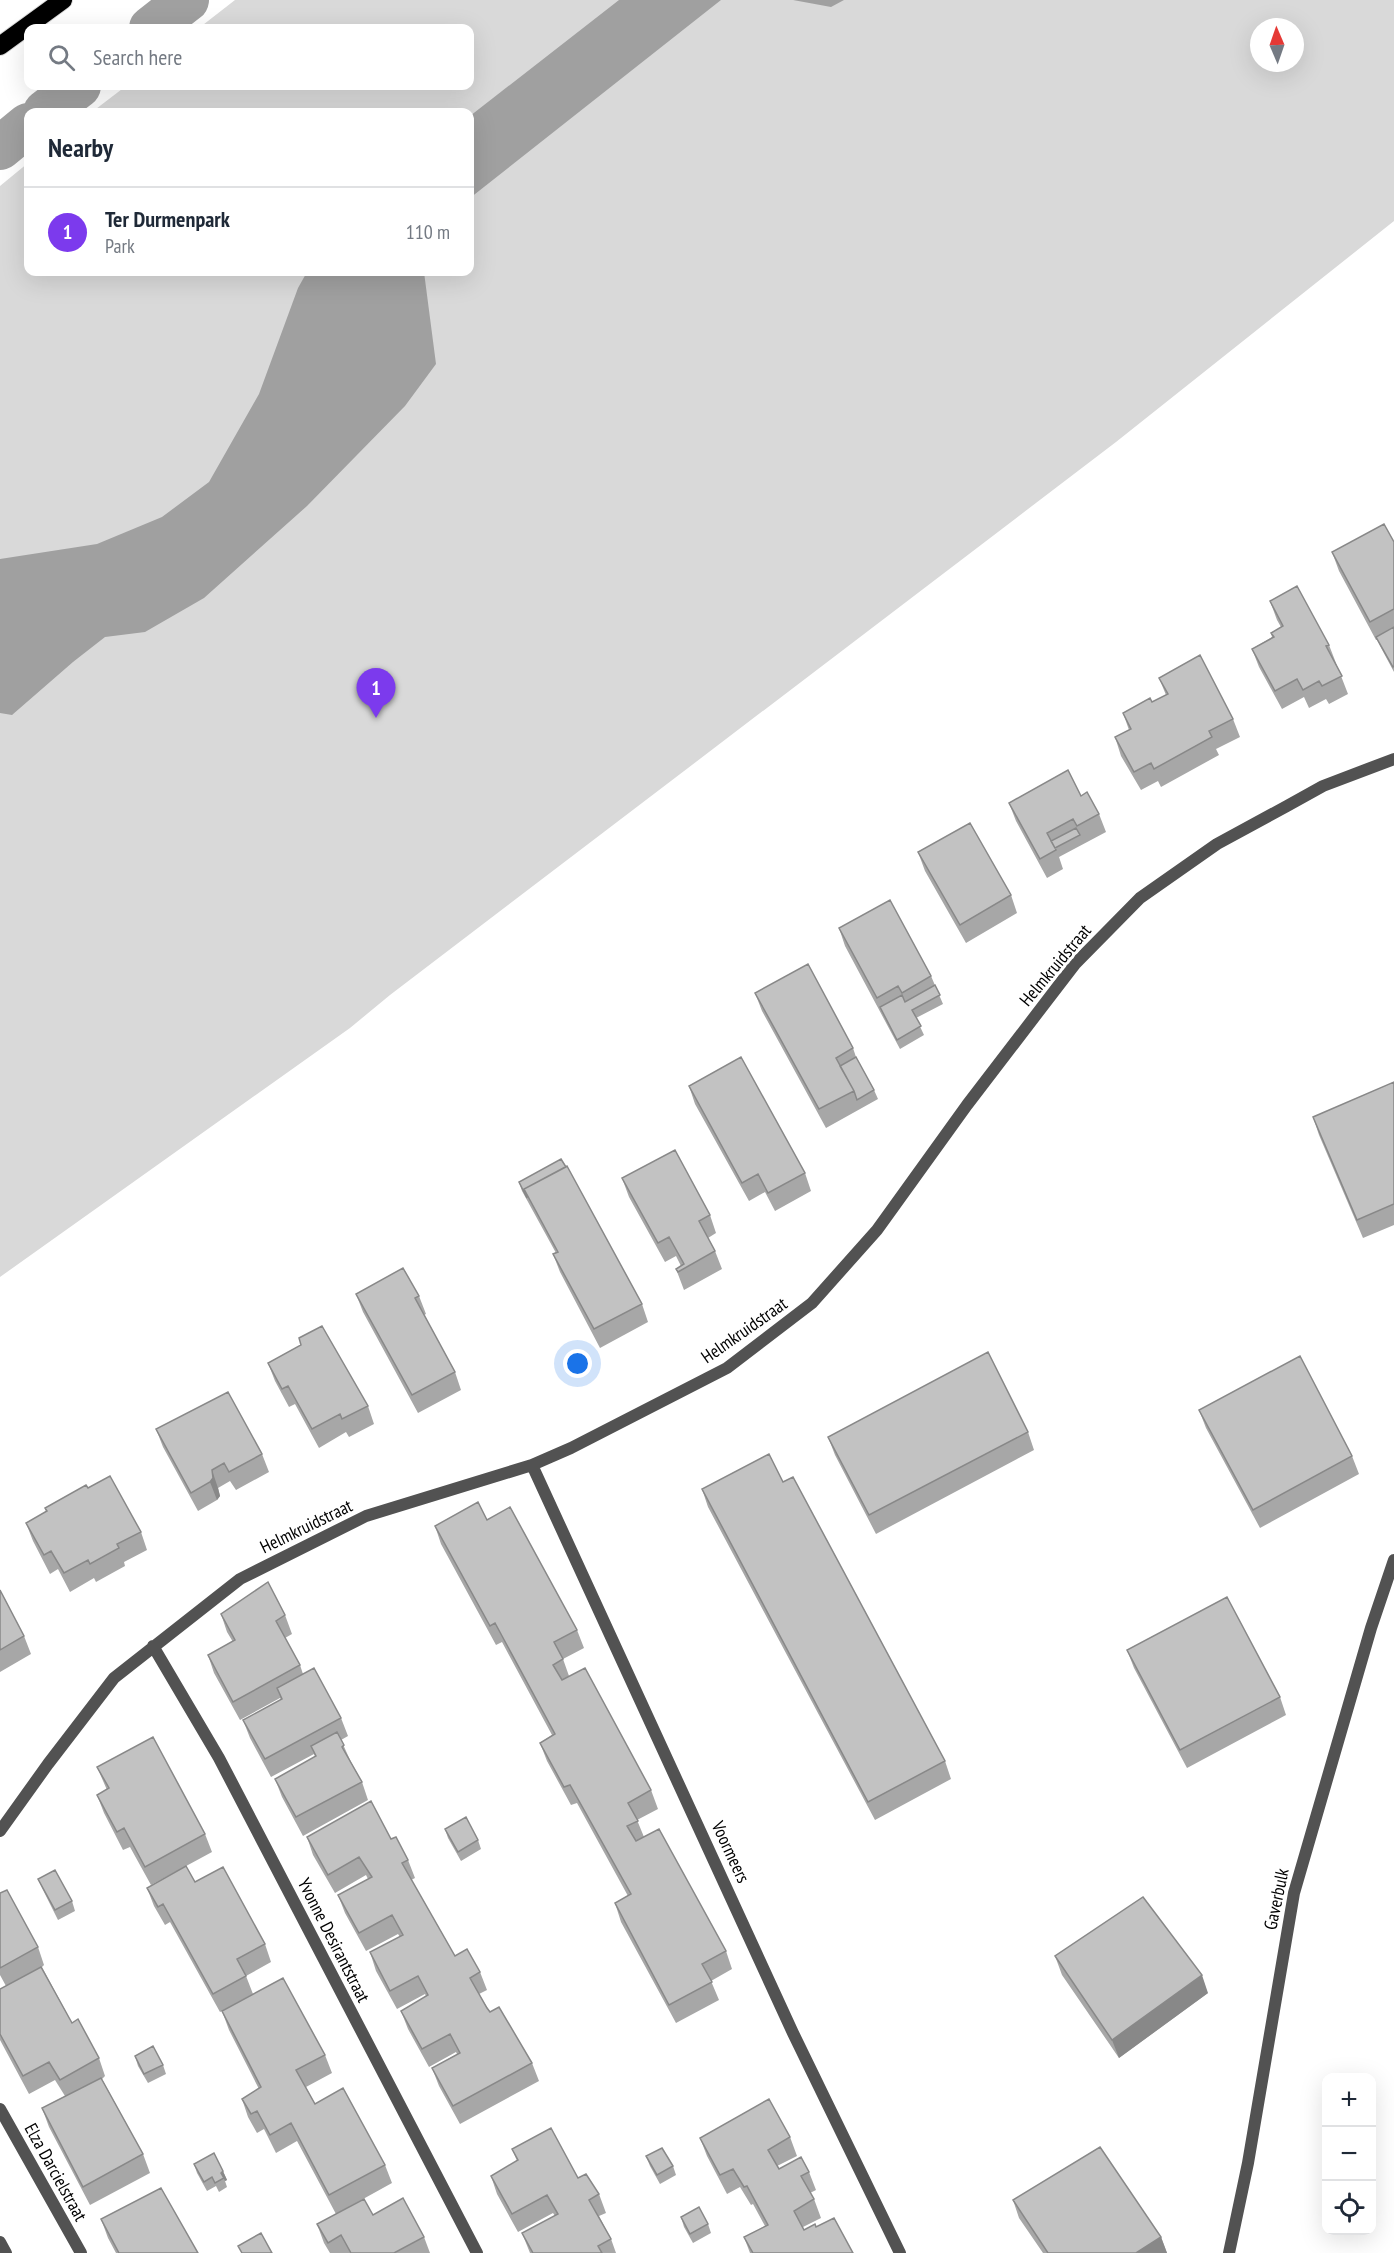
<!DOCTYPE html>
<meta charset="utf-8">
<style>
:root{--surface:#fff;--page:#f6f6f7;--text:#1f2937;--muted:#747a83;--line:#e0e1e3;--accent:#7c3aed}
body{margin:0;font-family:"PT Sans Narrow",sans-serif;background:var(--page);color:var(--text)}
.controls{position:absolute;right:18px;bottom:18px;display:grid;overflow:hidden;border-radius:12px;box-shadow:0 6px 24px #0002}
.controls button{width:54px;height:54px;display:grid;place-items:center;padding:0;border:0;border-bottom:2px solid var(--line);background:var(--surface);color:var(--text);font:30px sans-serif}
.compass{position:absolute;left:1250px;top:18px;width:54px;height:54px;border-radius:50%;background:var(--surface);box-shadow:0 6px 24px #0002;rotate:358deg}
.you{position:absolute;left:578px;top:1364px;width:21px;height:21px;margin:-15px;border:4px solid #fff;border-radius:50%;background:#1a73e8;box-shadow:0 0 0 9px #1a73e833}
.badge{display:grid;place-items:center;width:39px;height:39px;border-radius:50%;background:var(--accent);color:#fff;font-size:20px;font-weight:700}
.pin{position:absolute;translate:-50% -50px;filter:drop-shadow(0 2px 3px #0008)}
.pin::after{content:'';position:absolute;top:32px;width:21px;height:18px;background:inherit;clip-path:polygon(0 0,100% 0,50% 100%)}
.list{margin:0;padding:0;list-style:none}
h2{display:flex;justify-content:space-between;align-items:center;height:78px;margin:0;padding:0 24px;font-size:26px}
h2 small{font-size:20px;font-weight:400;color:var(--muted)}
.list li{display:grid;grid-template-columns:39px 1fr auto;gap:18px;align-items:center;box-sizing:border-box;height:90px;padding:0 24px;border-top:2px solid var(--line)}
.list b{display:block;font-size:22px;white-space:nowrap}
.list p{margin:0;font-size:20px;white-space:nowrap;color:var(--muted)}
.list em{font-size:20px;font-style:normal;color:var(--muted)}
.icon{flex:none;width:33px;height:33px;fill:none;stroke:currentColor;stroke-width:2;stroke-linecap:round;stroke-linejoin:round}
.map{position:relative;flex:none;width:1394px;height:2253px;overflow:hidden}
.search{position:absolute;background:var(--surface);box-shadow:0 6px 24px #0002;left:24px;top:24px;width:450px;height:66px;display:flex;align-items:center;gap:15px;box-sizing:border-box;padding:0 21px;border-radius:12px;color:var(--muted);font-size:22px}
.panel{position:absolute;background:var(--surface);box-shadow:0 6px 24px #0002;left:24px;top:108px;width:450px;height:168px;border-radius:12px}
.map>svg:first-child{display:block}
.green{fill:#d9d9d9;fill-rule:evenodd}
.water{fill:#a0a0a0}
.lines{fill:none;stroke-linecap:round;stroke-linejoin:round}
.canal{stroke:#a0a0a0;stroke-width:44}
.highway-casing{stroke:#dbdbdb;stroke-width:20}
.street{stroke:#525252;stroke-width:12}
.highway{stroke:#000;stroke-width:18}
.wall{fill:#a7a7a7}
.shaded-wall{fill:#888}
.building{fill:#c2c2c2;stroke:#888;stroke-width:1.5}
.labels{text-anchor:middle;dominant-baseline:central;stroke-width:6;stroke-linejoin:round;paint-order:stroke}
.street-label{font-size:18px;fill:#000;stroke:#fff}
</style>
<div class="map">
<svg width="1394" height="2253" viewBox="0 0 1394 2253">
<rect width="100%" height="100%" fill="#fff"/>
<path class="green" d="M235,0H1394V221L1116,442L390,995L350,1028L0,1277V186L28,163V272H470V112H92L126,86H470V28H199ZM1259,27H1295V63H1259Z"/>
<path class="water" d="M619,0H721L470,198V116Z
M793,0H844L831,7Z
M307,272H424L436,364L405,406L307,506L204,598L145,632L105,637L73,662L12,715L0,713V559L97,544L162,517L209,482L259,394L298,288Z"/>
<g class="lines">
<path class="canal" d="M151,28L187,0
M45,112L79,86
M0,148L28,125"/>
<defs>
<path id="highway" d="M0,46L63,0"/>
</defs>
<use href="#highway" class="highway-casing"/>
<path class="street" d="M532,1465L793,2033L900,2253
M153,1646L219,1758L477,2253
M0,1831L48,1764L114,1678L240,1579L366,1516L532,1465L571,1448L727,1368L812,1303L877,1230L967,1105L1075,964L1140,898L1217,844L1287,806L1323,786L1394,759
M0,2109L81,2253
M0,2242L6,2253
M1229,2253L1248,2163L1294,1893L1371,1628L1394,1560"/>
<use href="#highway" class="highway"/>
</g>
<path class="wall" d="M1394,542V672L1380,646L1377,640H1376L1339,571L1332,552Z
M1270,601L1329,645L1348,694L1329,704L1326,699L1309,708L1304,697L1282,709L1259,667L1252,649L1272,637L1271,633L1281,627L1277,620Z
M1159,678L1233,719L1240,737L1216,749L1219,755L1161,787L1158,781L1141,790L1121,756L1115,737L1129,730L1123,713L1152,702L1166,695Z
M1081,796L1099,814L1106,832L1059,857L1063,869L1047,878L1016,821L1009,803Z
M918,852L1011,895L1017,913L966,943L925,871Z
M839,928L931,976L943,1004L916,1018L924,1035L900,1049L845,946Z
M755,993L853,1048L856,1057L874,1090L878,1099L826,1128L762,1011Z
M1394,1082V1225L1363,1238L1319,1135L1313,1117Z
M689,1086L805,1173L811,1191L775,1211L765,1192L749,1201L695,1104Z
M622,1178L710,1215L716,1233L708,1238L715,1251L722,1269L684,1290L676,1269L681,1266L676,1256L665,1262L629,1197Z
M519,1182L642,1304L648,1322L600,1348L560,1272L553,1254L556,1253L522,1191Z
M356,1294L419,1296L426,1314L424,1315L455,1372L461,1390L418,1413L363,1312Z
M299,1338L368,1406L374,1424L349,1437L346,1432L319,1448L295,1404L289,1407L275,1381L268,1363L301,1345Z
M1199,1410L1352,1456L1359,1474L1260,1528L1206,1428Z
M156,1429L262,1454L269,1472L236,1490L230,1481L218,1488L220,1496L217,1500L198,1511L163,1447Z
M1028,1432L1034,1450L876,1534L835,1455L828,1437Z
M783,1482L945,1761L951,1779L875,1820L708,1507L702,1489Z
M88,1488L141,1532L147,1550L124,1562L125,1566L96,1582L94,1578L70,1592L58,1569L50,1574L33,1541L26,1523L46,1512L45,1508Z
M487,1520L577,1630L584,1648L563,1659L569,1676L651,1790L658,1809L637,1820L644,1837L726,1951L732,1969L711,1981L719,2000L676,2023L621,1922L615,1903L628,1896L577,1803L571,1805L547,1761L540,1743L552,1735L502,1642L496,1645L441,1544L435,1526Z
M0,1590L24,1636L31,1654L0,1672Z
M221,1614L285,1615L292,1634L285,1638L300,1665L303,1674L341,1718L348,1736L341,1740L351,1762L362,1782L368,1800L303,1836L282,1797L275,1779L315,1757L314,1754L271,1777L250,1738L243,1720L281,1700L280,1698L240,1720L214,1673L208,1655L233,1642L227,1632Z
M1127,1650L1280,1697L1286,1715L1187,1768L1134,1668Z
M97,1767L205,1834L212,1852L151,1885L130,1847L123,1850L104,1813L97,1795L107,1790Z
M445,1829L478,1840L481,1849L461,1861L448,1838Z
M307,1837L391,1839L408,1860L415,1878L411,1880L455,1956L480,1972L487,1990L479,1994L490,2012L532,2063L539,2081L460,2124L439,2086L432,2068L457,2054L456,2052L429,2067L408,2029L401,2011L426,1996L425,1994L397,2009L376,1971L370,1952L400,1937L398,1934L366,1951L345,1913L338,1895L368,1879L366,1875L335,1893L313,1855Z
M38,1879L72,1901L75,1911L58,1920L42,1888Z
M195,1882L265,1944L271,1962L246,1976L253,1994L220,2012L170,1922L165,1925L154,1906L147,1888Z
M0,1893L38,1947L44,1965L42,1967L72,2023L99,2058L105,2076L102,2079L143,2154L150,2173L90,2205L49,2127L42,2108L65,2096L55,2080L29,2094L0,2040V1989L6,1986L0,1975Z
M1055,1956L1208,1993L1119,2058L1062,1975Z
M222,2011L325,2055L332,2073L306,2087L315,2104L385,2165L392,2183L336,2214L297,2141L276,2153L264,2129L257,2133L248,2117L242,2099L259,2089L229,2030Z
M135,2056L163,2065L166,2074L148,2083L138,2066Z
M790,2137L797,2156L777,2166L779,2169L809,2172L816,2190L810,2193L814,2199L821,2218L803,2227L804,2230L816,2227L853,2253H750L744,2237L765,2226L753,2204L751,2205L740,2187L727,2194L707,2156L700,2138Z
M512,2149L578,2178L599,2194L606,2213L599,2216L611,2239L616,2253H530L522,2233L555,2216L553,2213L518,2232L497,2194L491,2176L517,2161Z
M214,2153L227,2180L225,2181L227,2187L219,2192L216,2186L207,2191L197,2173L194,2164Z
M646,2156L673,2166L676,2175L660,2184L650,2166Z
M1013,2200L1161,2237L1167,2253H1043L1019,2218Z
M373,2215L424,2237L430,2253H330L324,2243L317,2224Z
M681,2217L708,2224L711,2233L693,2243L684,2227Z
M101,2219L198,2253H116L108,2238Z"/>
<path class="shaded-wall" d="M212,1470L218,1488L220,1496L217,1500L210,1482Z
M1202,1975L1208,1993L1119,2058L1112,2040Z
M223,2171L227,2180L225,2181L221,2173Z
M1161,2237L1167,2253H1136Z"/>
<path class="building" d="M1384,524L1394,542V609L1370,622L1332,552Z
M1297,586L1329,645L1326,646L1342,676L1322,686L1319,681L1303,690L1297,679L1275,691L1252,649L1274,637L1271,633L1283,626L1270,601Z
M1394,627V666L1393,667L1376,637Z
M1200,655L1233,719L1209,731L1212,737L1154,769L1151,763L1134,772L1115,737L1131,729L1123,713L1150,698L1152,702L1168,694L1159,678Z
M1068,770L1081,796L1087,792L1099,814L1077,826L1073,819L1047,833L1056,850L1040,859L1009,803Z
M970,823L1011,895L960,925L918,852Z
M1076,828L1080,835L1055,848L1051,841Z
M890,900L931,976L902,993L898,986L877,998L839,928Z
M808,964L853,1048L836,1058L854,1091L819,1109L755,993Z
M935,985L940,995L912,1010L921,1026L897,1040L880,1007L902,995L905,1002Z
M741,1057L805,1173L768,1193L758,1174L742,1183L689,1086Z
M856,1057L874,1090L857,1100L854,1091L840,1066Z
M1394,1082V1204L1357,1220L1313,1117Z
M675,1150L710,1215L699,1221L715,1251L678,1272L676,1269L684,1264L669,1237L658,1243L622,1178Z
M561,1159L566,1167L524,1189L527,1198L519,1182Z
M567,1166L642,1304L594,1329L553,1254L558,1252L524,1189Z
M403,1268L419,1296L415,1298L455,1372L412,1395L356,1294Z
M322,1326L368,1406L342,1419L340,1414L312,1429L288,1386L282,1389L268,1363L301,1345L299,1338Z
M988,1352L1028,1432L869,1515L828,1437Z
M1300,1356L1352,1456L1253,1510L1199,1410Z
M228,1392L262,1454L229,1472L224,1463L212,1470L213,1478L210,1482L191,1493L156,1429Z
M769,1454L783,1482L793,1477L945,1761L868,1802L702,1489Z
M110,1476L141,1532L117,1544L119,1548L90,1564L88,1560L64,1573L51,1551L44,1555L26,1523L47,1511L45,1508L86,1485L88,1488Z
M478,1502L487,1520L510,1507L577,1630L554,1642L563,1659L553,1665L562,1680L585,1668L651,1790L628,1803L638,1821L627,1826L636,1841L659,1829L726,1951L702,1964L712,1982L669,2005L615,1903L631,1894L570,1785L564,1787L540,1743L555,1734L495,1623L490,1626L435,1526Z
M268,1582L285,1615L276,1621L300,1665L233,1702L208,1655L235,1640L221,1614Z
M0,1590L24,1636L0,1650Z
M1227,1597L1280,1697L1180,1750L1127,1650Z
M314,1668L341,1718L265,1759L243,1720L282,1699L277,1688Z
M337,1732L344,1745L342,1747L362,1782L296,1817L275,1779L316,1756L311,1746Z
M153,1737L205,1834L145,1867L124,1828L117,1832L97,1795L109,1788L97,1767Z
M371,1801L391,1839L396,1837L408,1860L402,1863L455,1956L467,1949L480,1972L470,1978L487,2008L490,2012L499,2007L532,2063L453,2106L432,2068L460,2053L450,2034L422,2049L401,2011L428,1995L418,1976L390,1991L370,1952L403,1935L392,1915L359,1933L338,1895L372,1877L359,1857L328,1875L307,1837Z
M466,1817L478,1840L458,1852L445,1829Z
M186,1866L195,1882L223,1867L265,1944L237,1959L246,1976L213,1994L163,1904L158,1907L147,1888Z
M55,1870L72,1901L55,1910L38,1879Z
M7,1890L38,1947L0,1968V1893Z
M1143,1897L1202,1975L1112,2040L1055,1956Z
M41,1967L72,2023L78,2019L99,2058L60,2080L49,2062L23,2076L0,2034V1989Z
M283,1978L325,2055L296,2070L315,2104L343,2088L385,2165L329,2195L291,2123L270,2135L257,2111L251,2114L242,2099L261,2087L222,2011Z
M153,2046L163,2065L144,2074L135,2056Z
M101,2078L143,2154L83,2187L42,2108Z
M769,2099L790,2137L768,2150L779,2169L801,2157L809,2172L801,2176L814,2199L794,2211L804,2230L815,2224L816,2227L834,2218L853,2253H753L744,2237L768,2225L747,2186L744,2187L733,2169L720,2175L700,2138Z
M551,2128L578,2178L586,2174L599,2194L589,2200L611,2239L598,2246L602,2253H533L522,2233L558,2214L547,2195L512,2214L491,2176L518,2160L512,2149Z
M1100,2147L1161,2237L1136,2253H1048L1013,2200Z
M662,2148L673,2166L657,2175L646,2156Z
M214,2153L223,2171L221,2173L224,2178L215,2183L212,2177L204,2182L194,2164Z
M161,2188L198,2253H119L101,2219Z
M403,2198L424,2237L394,2253H351L341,2235L328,2243L317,2224L364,2199L373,2215Z
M699,2207L708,2224L690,2234L681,2217Z
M261,2233L272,2253H242L238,2246Z"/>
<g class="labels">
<g class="street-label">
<text transform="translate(1055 965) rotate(-50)">Helmkruidstraat</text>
<text transform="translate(744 1330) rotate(-35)">Helmkruidstraat</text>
<text transform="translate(306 1526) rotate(-26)">Helmkruidstraat</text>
<text transform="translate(731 1852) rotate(65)">Voormeers</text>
<text transform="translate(1276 1899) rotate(-78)">Gaverbulk</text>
<text transform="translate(334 1940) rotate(63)">Yvonne Desirantstraat</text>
<text transform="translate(56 2172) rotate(61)">Elza Darcielstraat</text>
</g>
</g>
</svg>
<div class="controls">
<button>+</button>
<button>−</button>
<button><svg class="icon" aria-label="locate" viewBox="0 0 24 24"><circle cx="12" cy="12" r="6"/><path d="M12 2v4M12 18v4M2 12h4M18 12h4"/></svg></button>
</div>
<svg class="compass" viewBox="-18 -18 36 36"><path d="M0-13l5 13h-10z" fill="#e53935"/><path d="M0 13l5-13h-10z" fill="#747a83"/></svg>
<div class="you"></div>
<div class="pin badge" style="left:376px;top:718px">1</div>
<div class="search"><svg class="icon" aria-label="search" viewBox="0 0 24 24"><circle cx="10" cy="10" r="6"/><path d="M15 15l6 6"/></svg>Search here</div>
<section class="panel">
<h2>Nearby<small></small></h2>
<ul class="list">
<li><span class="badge">1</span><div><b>Ter Durmenpark</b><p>Park</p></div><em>110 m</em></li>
</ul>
</section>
</div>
